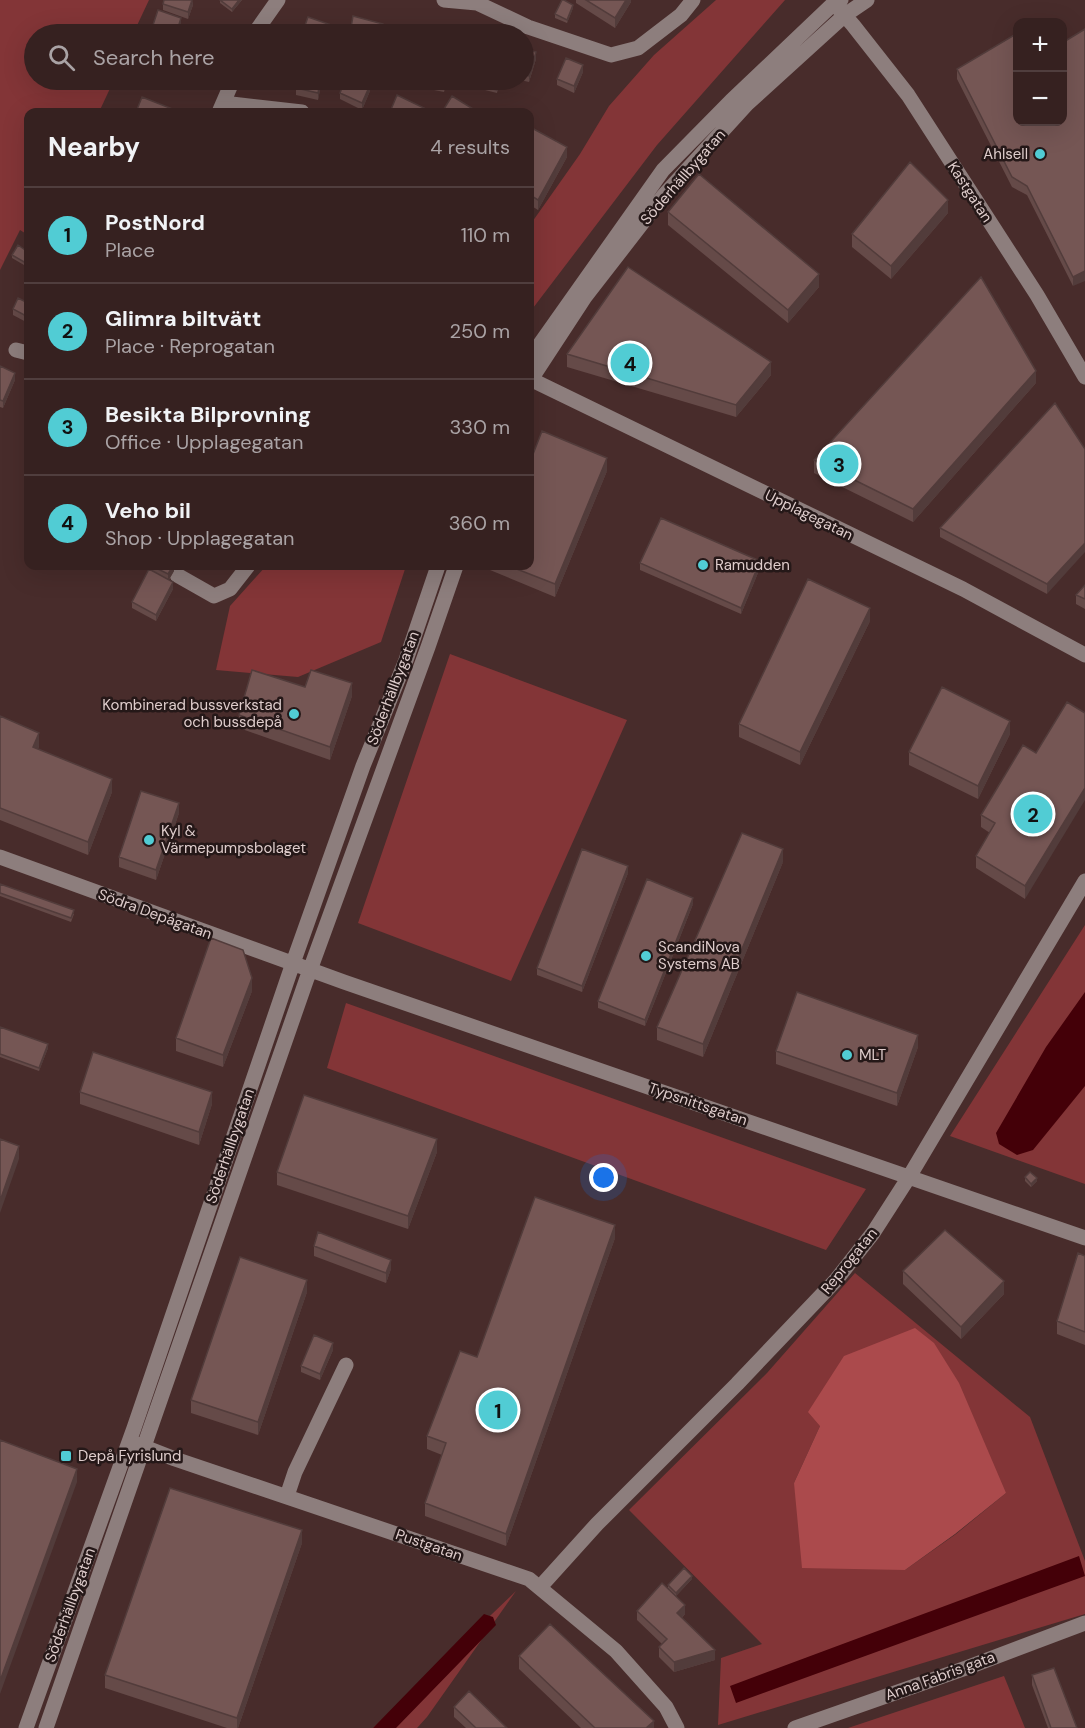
<!DOCTYPE html>
<meta charset="utf-8">
<style>
:root{--surface:#362120;--page:#412e2d;--text:#f1f3f6;--muted:#aaa3a5;--line:#503e3e;--accent:#51ccd4}
body{margin:0;font-family:"DM Sans",sans-serif;background:var(--page);color:var(--text)}
.controls{position:absolute;right:18px;top:18px;display:grid;overflow:hidden;border-radius:12px;box-shadow:0 6px 24px #0002}
.controls button{width:54px;height:54px;display:grid;place-items:center;padding:0;border:0;border-bottom:2px solid var(--line);background:var(--surface);color:var(--text);font:30px sans-serif}
.you{position:absolute;left:604px;top:1178px;width:21px;height:21px;margin:-15px;border:4px solid #fff;border-radius:50%;background:#1a73e8;box-shadow:0 0 0 9px #1a73e833}
.badge{display:grid;place-items:center;width:39px;height:39px;border-radius:50%;background:var(--accent);color:#111;font-size:20px;font-weight:700}
.pin{position:absolute;translate:-50% -50%;border:3px solid #fff;box-shadow:0 2px 6px #0006}
.list{margin:0;padding:0;list-style:none}
h2{display:flex;justify-content:space-between;align-items:center;height:78px;margin:0;padding:0 24px;font-size:26px}
h2 small{font-size:20px;font-weight:400;color:var(--muted)}
.list li{display:grid;grid-template-columns:39px 1fr auto;gap:18px;align-items:center;box-sizing:border-box;height:96px;padding:0 24px;border-top:2px solid var(--line)}
.list b{display:block;font-size:22px;white-space:nowrap}
.list p{margin:0;font-size:20px;white-space:nowrap;color:var(--muted)}
.list em{font-size:20px;font-style:normal;color:var(--muted)}
.icon{flex:none;width:33px;height:33px;fill:none;stroke:currentColor;stroke-width:2;stroke-linecap:round;stroke-linejoin:round}
.map{position:relative;flex:none;width:1085px;height:1728px;overflow:hidden}
.search{position:absolute;background:var(--surface);box-shadow:0 6px 24px #0002;left:24px;top:24px;width:510px;height:66px;display:flex;align-items:center;gap:15px;box-sizing:border-box;padding:0 21px;border-radius:33px;color:var(--muted);font-size:22px}
.panel{position:absolute;background:var(--surface);box-shadow:0 6px 24px #0002;left:24px;top:108px;width:510px;height:462px;border-radius:12px}
.map>svg:first-child{display:block}
.green{fill:#833537;fill-rule:evenodd}
.forest{fill:#ab4a4c}
.water{fill:#440008}
.lines{fill:none;stroke-linecap:round;stroke-linejoin:round}
.minor{stroke:#8d7e7d;stroke-width:15}
.wall{fill:#654a48}
.shaded-wall{fill:#523c3b}
.building{fill:#755654;stroke:#523c3b;stroke-width:1.5}
.poi-dot{fill:#51ccd4;stroke:#251818;stroke-width:2}
.labels{text-anchor:middle;dominant-baseline:central;stroke-width:5;stroke-linejoin:round;paint-order:stroke}
.poi-label{font-size:15px;fill:#dfcdcc;stroke:#251818;text-anchor:start}
.street-label{font-size:15px;fill:#dfcdcc;stroke:#251818}
</style>
<div class="map">
<svg width="1085" height="1728" viewBox="0 0 1085 1728">
<rect width="100%" height="100%" fill="#482c2b"/>
<path class="green" d="M0,0H149L133,34H34V80H114L99,112H28V235L20,230L0,270Z
M716,0H785L657,145L530,312V225L580,154L609,106L654,55Z
M266,566H406L381,642L298,677L216,670L230,606Z
M450,654L627,720L511,981L358,923Z
M1085,925V1184L950,1136Z
M346,1003L866,1189L826,1250L327,1068Z
M855,1273L1030,1417L1085,1561V1614L718,1725L721,1658L762,1644L629,1510L767,1373ZM820,1426L1006,1493L956,1534L905,1570L794,1483Z
M516,1591L427,1717L417,1728H373Z
M1004,1676L1025,1728H848Z"/>
<path class="forest" d="M915,1328L934,1343L959,1383L1006,1493L955,1534L905,1570L802,1568L794,1483L820,1426L808,1412L844,1356Z"/>
<path class="water" d="M1085,992V1086L1033,1150L1017,1155L999,1144L996,1133L1046,1047Z
M1079,1556L1085,1576L736,1703L730,1686Z
M484,1614L493,1617L496,1625L396,1728H373Z"/>
<g class="lines">
<path class="minor" d="M444,0L477,3L528,27L611,55L638,48L681,15L693,0
M838,8L853,25L908,95L1037,295L1085,377
M254,34L278,0
M223,103L302,112
M220,110L233,80
M16,350L28,353
M530,358L663,170L731,101L833,4L841,0
M530,379L963,589L1085,655
M530,381L585,297L664,195L747,104L845,15L867,0
M177,575L214,596L230,589L248,566
M0,857L344,982L1085,1238
M134,1443L175,1459L529,1579L616,1651L666,1707L677,1728
M287,1496L295,1472L346,1365
M541,1586L597,1524L737,1384L836,1280L873,1233L909,1177L1085,881
M26,1728L134,1428L293,963L363,766L406,660L438,566
M46,1728L306,981L428,647L456,566
M795,1728L966,1668L1085,1623"/>
</g>
<path class="wall" d="M220,0H242L232,12L220,3Z
M576,0H631V2L615,28L576,3Z
M163,4L193,5L188,19L163,10Z
M573,8L567,23L555,18V14Z
M1085,29L1073,286L1027,195L1012,187L957,79V69L1017,122Z
M524,49L536,59L529,82L520,80H524Z
M583,72L574,93L557,85V79Z
M205,80H228L226,87Z
M297,80H322L318,100L296,95V88Z
M386,80H397L396,82Z
M436,80H447L444,92L434,90Z
M500,80L497,93L485,90V87Z
M370,91L362,110L340,99V93Z
M530,127L567,157L538,210L530,205Z
M668,212L819,287L788,323L668,225Z
M948,213L891,279L852,247V234Z
M28,252L24,265L12,258V255Z
M28,303V323L13,315V309Z
M567,354L771,375L736,417L567,367Z
M0,366L15,380L3,408L0,407Z
M1036,383L913,522L814,473V460Z
M1055,403L1047,594L940,537V528Z
M607,471L555,597L490,570V566H530Z
M640,563L760,568L741,614L640,570Z
M148,566H174V571L169,580L173,589L156,621L132,608V602L149,570Z
M1085,585V609L1076,604V595Z
M870,621L800,765L739,737V724Z
M305,687L352,696L330,760L239,728V715Z
M0,716L39,746L38,749L112,792L88,855L0,820Z
M1010,734L978,799L909,765V752Z
M1036,753L1025,899L976,868V856L990,833L981,827V815Z
M179,813L156,880L119,867V857Z
M783,862L703,1057L657,1040V1027Z
M628,873L582,992L537,975V968Z
M0,884L74,914L71,922L0,896Z
M693,904L645,1026L598,1008V1001Z
M252,991L223,1067L176,1051V1038Z
M0,1027L48,1048L39,1071L0,1057Z
M918,1047L897,1106L776,1064V1051Z
M80,1092L212,1104L199,1145L80,1104Z
M437,1152L408,1229L277,1185V1172Z
M1025,1177L1037,1181L1031,1187L1025,1181Z
M615,1238L506,1546L425,1516V1503L442,1455L427,1449V1436L477,1357Z
M314,1246L391,1269L386,1283L314,1256Z
M1085,1256V1345L1057,1334V1321Z
M903,1271L1004,1294L961,1339L903,1284Z
M307,1292L258,1435L191,1413V1400Z
M333,1350L320,1380L301,1372V1366Z
M302,1543L238,1728H227L105,1688V1675Z
M692,1579L676,1596L668,1588V1585Z
M637,1611L685,1614L682,1618L715,1660L674,1672L659,1657V1647L662,1644L637,1620Z
M519,1656L654,1728H581L519,1669Z
M1032,1675L1077,1728H1048L1032,1685Z
M454,1707L507,1728H466L454,1717Z"/>
<path class="shaded-wall" d="M193,0V5L188,19V12Z
M239,0H242L232,12V9Z
M626,0H631V2L615,28V18Z
M573,5V8L567,23V20Z
M181,18V24L178,34H176Z
M536,52V59L529,82V76Z
M583,65V72L574,93V86Z
M320,80H322L318,100V93Z
M370,85V91L362,110V103Z
M567,147V157L538,210V200Z
M948,200V213L891,279V266Z
M28,254V257L24,265V262Z
M1085,271V281L1073,286V277Z
M819,274V287L788,323V310Z
M771,362V375L736,417V405Z
M1036,371V383L913,522V509Z
M15,373V380L3,408V401Z
M607,458V471L555,597V584Z
M1085,543V552L1047,594V584Z
M760,561V568L741,614V608Z
M173,566L174,571L168,581V574Z
M173,582V589L156,621V615Z
M870,608V621L800,765V752Z
M352,683V696L330,760V747Z
M1010,721V734L978,799V786Z
M39,733V746L33,760V747Z
M112,779V792L88,855V842Z
M1085,788V800L1025,899V886Z
M179,803V813L156,880V870Z
M783,849V862L703,1057V1044Z
M628,866V873L582,992V986Z
M693,898V904L645,1026V1020Z
M252,978V991L223,1067V1055Z
M918,1035V1047L897,1106V1093Z
M48,1044V1048L39,1071V1068Z
M212,1092V1104L199,1145V1132Z
M437,1139V1152L408,1229V1216Z
M19,1146V1159L0,1213V1201Z
M1037,1178V1181L1031,1187V1184Z
M615,1225V1238L506,1546V1534Z
M391,1260V1269L386,1283V1273Z
M307,1280V1292L258,1435V1422Z
M1004,1281V1294L961,1339V1327Z
M333,1343V1350L320,1380V1374Z
M77,1469V1482L0,1694V1681Z
M302,1530V1543L238,1728H237V1718Z
M692,1576V1579L676,1596V1593Z
M685,1605V1614L677,1623V1613Z
M715,1650V1660L674,1672V1662Z
M654,1721V1728H646Z"/>
<path class="building" d="M164,0H192L188,12L163,4Z
M220,0H239L232,9Z
M562,0H564L573,5L567,20L555,14Z
M586,0H626L615,18Z
M158,10L181,18L176,34H150Z
M353,16L383,24L381,34H350Z
M308,17L334,26L331,34H302Z
M459,26L486,34H457Z
M406,28L431,34H405Z
M1085,29V271L1073,277L1027,186L1012,177L957,69L1016,34L1017,35V122H1062V43Z
M224,30L231,34H222Z
M524,49L536,52L529,76L524,74Z
M566,58L583,65L574,86L557,79Z
M297,80H320L318,93L296,88Z
M345,80H361L370,85L362,103L340,93Z
M436,80H447L444,89L434,86Z
M487,80H499L497,90L485,87Z
M397,95L424,108L421,112H390Z
M452,96L478,112H442Z
M142,97L180,112H136Z
M530,127L567,147L538,200L530,195Z
M910,162L948,200L891,266L852,234Z
M699,174L819,274L788,310L668,212Z
M18,245L28,252V254L24,262L12,255Z
M628,267L771,362L736,405L567,354Z
M981,277L1036,371L913,509L814,460Z
M18,298L28,303V317L13,309Z
M0,366L15,373L3,401L0,400Z
M1055,403L1085,449V543L1047,584L940,528Z
M542,431L607,458L555,584L509,566H530V462Z
M661,518L760,561L741,608L640,563Z
M152,566H173L168,574Z
M149,569L173,582L156,615L132,602Z
M808,579L870,608L800,752L739,724Z
M1085,585V599L1076,595Z
M252,670L305,687L311,670L352,683L330,747L239,715Z
M942,687L1010,721L978,786L909,752Z
M1067,702L1085,713V788L1025,886L976,856L995,823L981,815L1023,745L1036,753Z
M0,716L39,733L33,747L112,779L88,842L0,808Z
M141,791L179,803L156,870L119,857Z
M742,833L783,849L703,1044L657,1027Z
M582,849L628,866L582,986L537,968Z
M647,879L693,898L645,1020L598,1001Z
M0,884L74,910L71,918L0,893Z
M211,938L243,950L252,978L223,1055L176,1038Z
M797,992L918,1035L897,1093L776,1051Z
M0,1027L48,1044L39,1068L0,1054Z
M93,1052L212,1092L199,1132L80,1092Z
M304,1095L437,1139L408,1216L277,1172Z
M0,1139L19,1146L0,1201Z
M1030,1172L1037,1178L1031,1184L1025,1177Z
M535,1197L615,1225L506,1534L425,1503L446,1443L427,1436L460,1351L477,1357Z
M945,1230L1004,1281L961,1327L903,1271Z
M318,1232L391,1260L386,1273L314,1246Z
M1078,1253L1085,1256V1332L1057,1321Z
M240,1257L307,1280L258,1422L191,1400Z
M314,1335L333,1343L320,1374L301,1366Z
M0,1440L77,1469L0,1681Z
M170,1488L302,1530L237,1718L105,1675Z
M684,1568L692,1576L676,1593L668,1585Z
M662,1583L685,1605L677,1613L715,1650L674,1662L659,1647L667,1639L637,1611Z
M550,1624L654,1721L646,1728H595L519,1656Z
M1054,1668L1077,1728H1051L1032,1675Z
M469,1691L507,1728H476L454,1707Z"/>
<g class="poi-dot">
<circle cx="1040" cy="154" r="6"/>
<circle cx="703" cy="565" r="6"/>
<circle cx="294" cy="714" r="6"/>
<circle cx="149" cy="840" r="6"/>
<circle cx="646" cy="956" r="6"/>
<circle cx="847" cy="1055" r="6"/>
<rect x="60" y="1450" width="12" height="12" rx="3"/>
</g>
<g class="labels">
<g class="poi-label">
<text x="1028" y="154" text-anchor="end">Ahlsell</text>
<text x="715" y="565">Ramudden</text>
<text x="282" y="705" text-anchor="end">Kombinerad bussverkstad<tspan x="282" dy="17">och bussdepå</tspan></text>
<text x="161" y="831">Kyl &amp;<tspan x="161" dy="17">Värmepumpsbolaget</tspan></text>
<text x="658" y="947">ScandiNova<tspan x="658" dy="17">Systems AB</tspan></text>
<text x="859" y="1055">MLT</text>
<text x="78" y="1456">Depå Fyrislund</text>
</g>
<g class="street-label">
<text transform="translate(683 177) rotate(-49)">Söderhällbygatan</text>
<text transform="translate(970 192) rotate(57)">Kastgatan</text>
<text transform="translate(809 515) rotate(26)">Upplagegatan</text>
<text transform="translate(393 688) rotate(-69)">Söderhällbygatan</text>
<text transform="translate(155 914) rotate(20)">Södra Depågatan</text>
<text transform="translate(698 1104) rotate(19)">Typsnittsgatan</text>
<text transform="translate(230 1146) rotate(-71)">Söderhällbygatan</text>
<text transform="translate(849 1261) rotate(-51)">Reprogatan</text>
<text transform="translate(429 1545) rotate(19)">Pustgatan</text>
<text transform="translate(70 1605) rotate(-70)">Söderhällbygatan</text>
<text transform="translate(940 1676) rotate(-20)">Anna Fabris gata</text>
</g>
</g>
</svg>
<div class="controls">
<button>+</button>
<button>−</button>
</div>
<div class="you"></div>
<div class="pin badge" style="left:498px;top:1410px">1</div>
<div class="pin badge" style="left:1033px;top:814px">2</div>
<div class="pin badge" style="left:839px;top:464px">3</div>
<div class="pin badge" style="left:630px;top:363px">4</div>
<div class="search"><svg class="icon" aria-label="search" viewBox="0 0 24 24"><circle cx="10" cy="10" r="6"/><path d="M15 15l6 6"/></svg>Search here</div>
<section class="panel">
<h2>Nearby<small>4 results</small></h2>
<ul class="list">
<li><span class="badge">1</span><div><b>PostNord</b><p>Place</p></div><em>110 m</em></li>
<li><span class="badge">2</span><div><b>Glimra biltvätt</b><p>Place · Reprogatan</p></div><em>250 m</em></li>
<li><span class="badge">3</span><div><b>Besikta Bilprovning</b><p>Office · Upplagegatan</p></div><em>330 m</em></li>
<li><span class="badge">4</span><div><b>Veho bil</b><p>Shop · Upplagegatan</p></div><em>360 m</em></li>
</ul>
</section>
</div>
